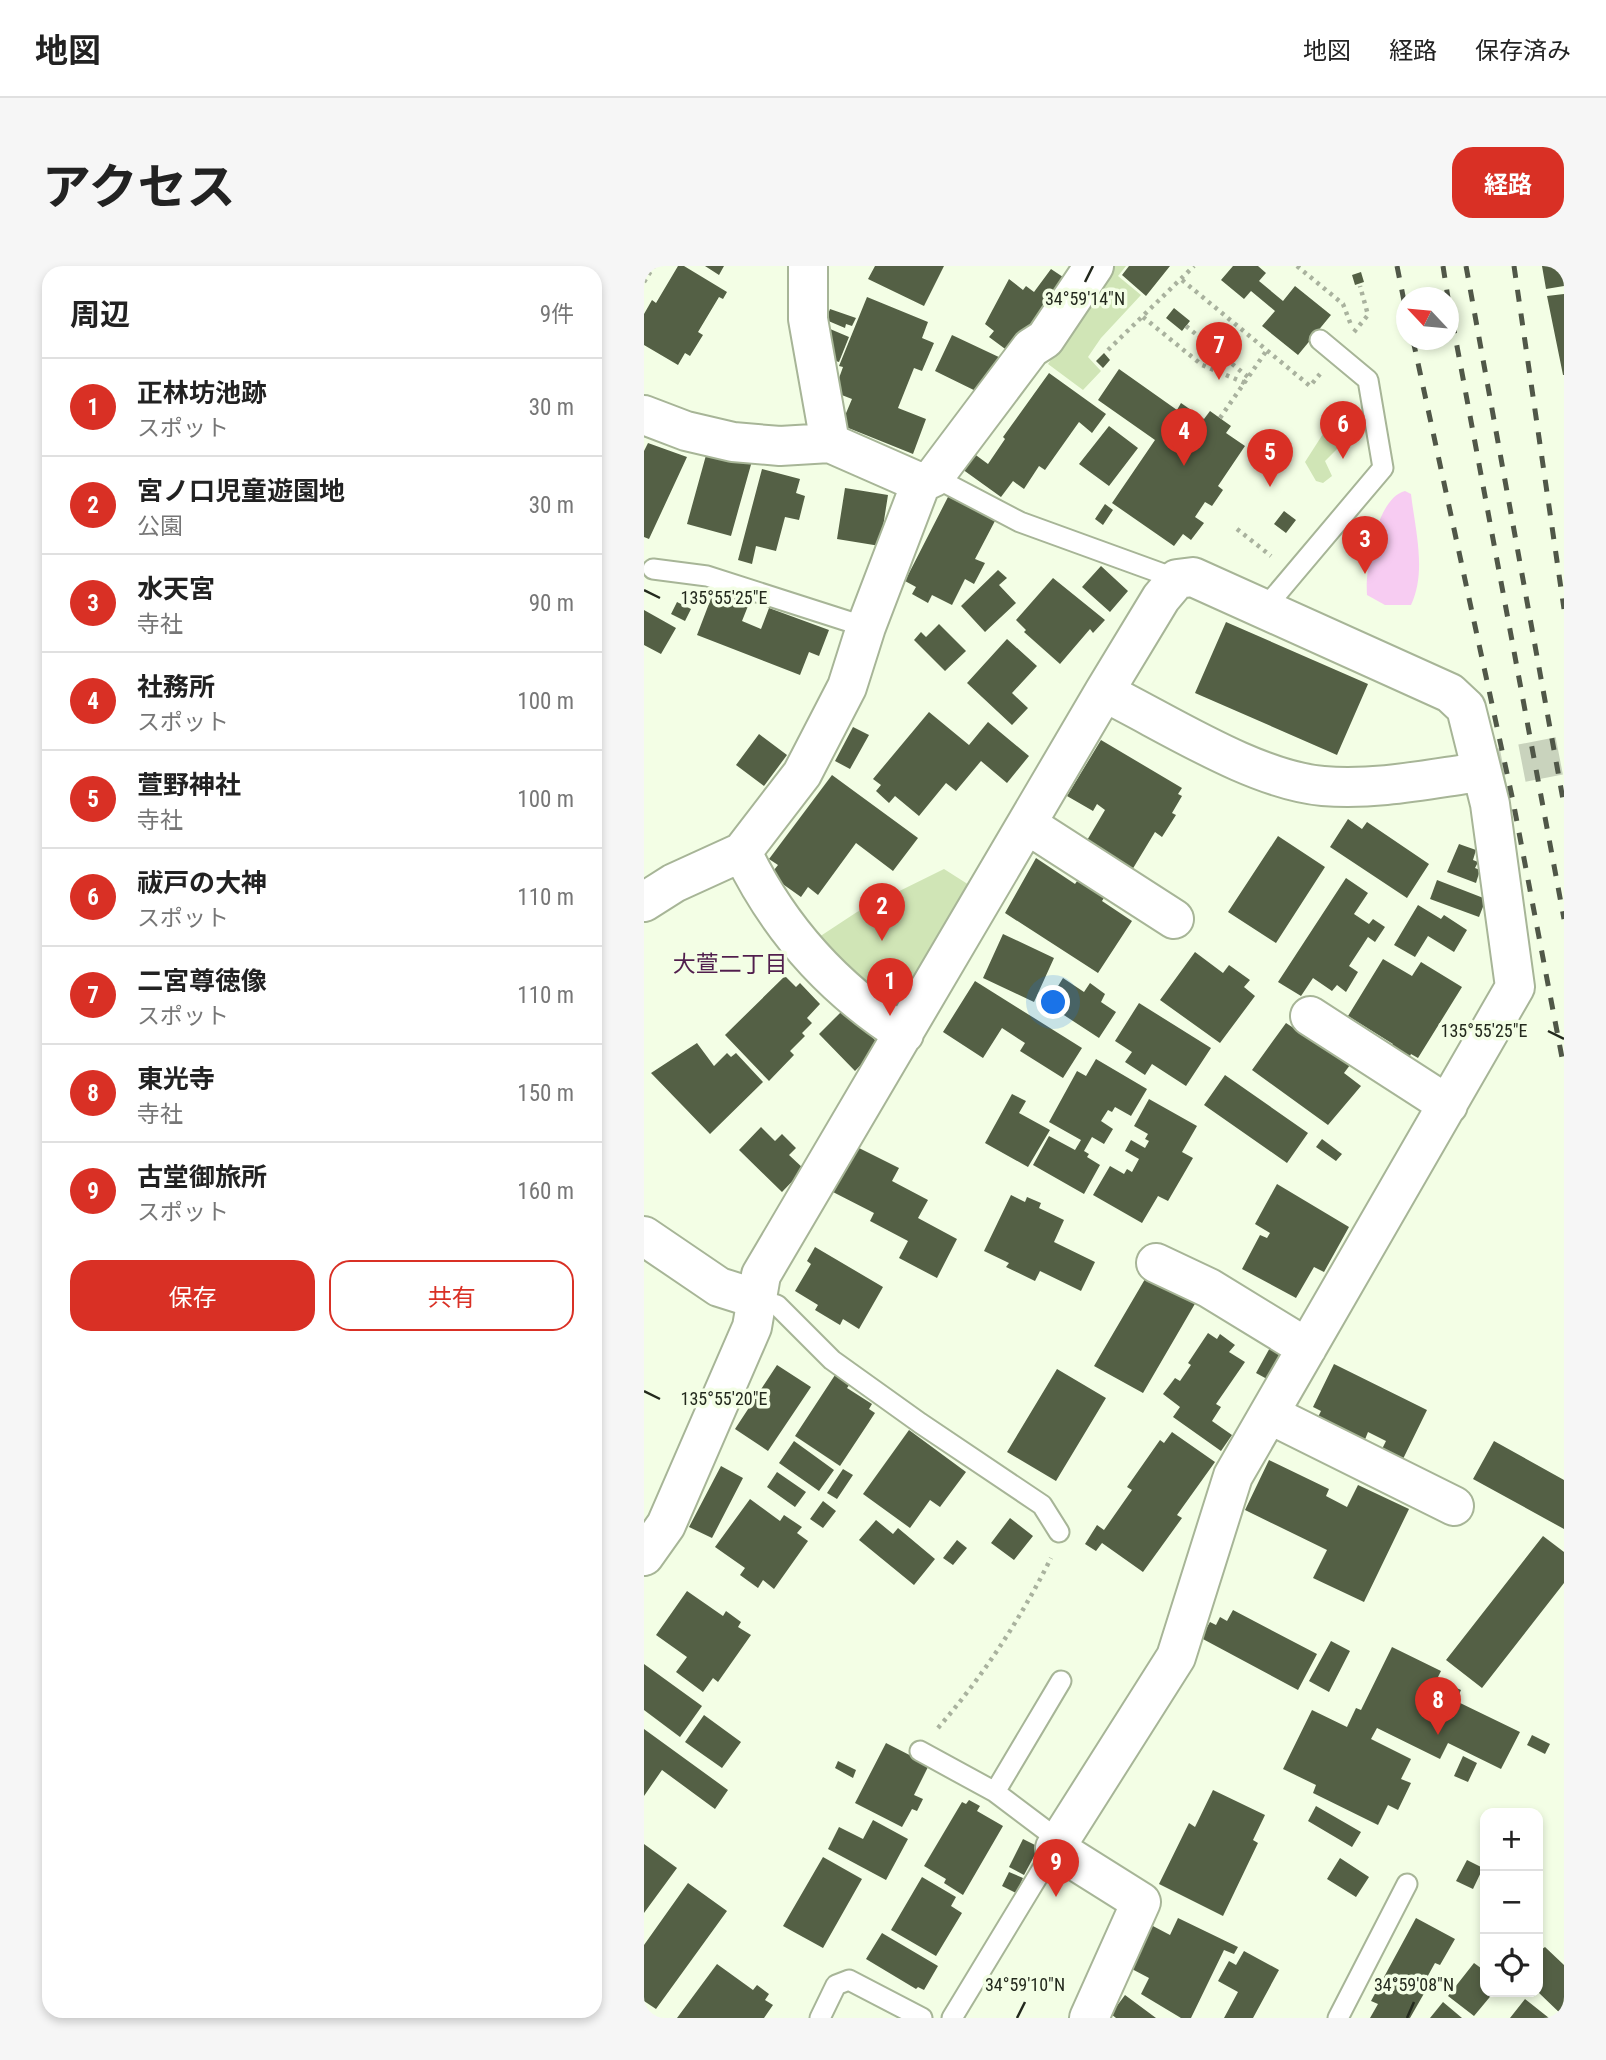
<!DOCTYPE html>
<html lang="ja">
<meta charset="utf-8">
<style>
:root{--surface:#fff;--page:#f6f6f6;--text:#222;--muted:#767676;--line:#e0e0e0;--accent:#d93025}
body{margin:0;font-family:"Roboto Condensed","Noto Sans JP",sans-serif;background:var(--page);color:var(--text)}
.controls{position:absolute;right:21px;bottom:21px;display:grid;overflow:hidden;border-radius:14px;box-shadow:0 4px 10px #0003}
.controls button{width:63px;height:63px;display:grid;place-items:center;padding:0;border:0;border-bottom:2px solid var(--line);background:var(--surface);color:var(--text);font:35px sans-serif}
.compass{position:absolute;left:752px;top:21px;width:63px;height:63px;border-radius:50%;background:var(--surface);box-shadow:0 4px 10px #0003;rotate:296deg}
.you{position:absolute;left:410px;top:737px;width:24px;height:24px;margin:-18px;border:5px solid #fff;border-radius:50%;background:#1a73e8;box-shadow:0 0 0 10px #1a73e833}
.badge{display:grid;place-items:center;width:46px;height:46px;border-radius:50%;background:var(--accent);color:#fff;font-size:23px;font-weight:700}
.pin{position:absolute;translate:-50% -58px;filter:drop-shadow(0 2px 4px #0008)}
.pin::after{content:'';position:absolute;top:37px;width:24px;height:21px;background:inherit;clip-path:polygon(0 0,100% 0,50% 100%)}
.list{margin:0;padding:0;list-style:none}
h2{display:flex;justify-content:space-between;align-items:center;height:91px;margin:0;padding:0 28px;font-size:30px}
h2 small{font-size:23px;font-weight:400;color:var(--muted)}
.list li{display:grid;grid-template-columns:46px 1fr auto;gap:21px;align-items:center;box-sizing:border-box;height:98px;padding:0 28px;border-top:2px solid var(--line)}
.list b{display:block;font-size:26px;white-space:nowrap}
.list p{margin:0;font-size:23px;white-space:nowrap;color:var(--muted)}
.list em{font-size:23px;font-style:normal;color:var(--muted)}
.actions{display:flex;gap:14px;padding:21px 28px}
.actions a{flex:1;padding:16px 0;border:2px solid var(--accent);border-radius:21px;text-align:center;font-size:24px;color:var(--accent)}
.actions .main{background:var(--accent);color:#fff}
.icon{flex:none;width:38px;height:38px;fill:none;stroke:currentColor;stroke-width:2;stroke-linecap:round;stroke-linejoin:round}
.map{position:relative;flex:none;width:920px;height:1752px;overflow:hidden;border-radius:21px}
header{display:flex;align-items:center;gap:42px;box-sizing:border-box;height:98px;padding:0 35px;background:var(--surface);border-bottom:2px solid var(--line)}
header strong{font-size:33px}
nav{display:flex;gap:38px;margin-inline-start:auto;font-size:24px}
.intro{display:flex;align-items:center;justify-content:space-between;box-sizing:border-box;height:168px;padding:0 42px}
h1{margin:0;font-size:49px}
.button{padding:18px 32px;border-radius:21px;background:var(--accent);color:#fff;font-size:24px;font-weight:700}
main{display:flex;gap:42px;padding:0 42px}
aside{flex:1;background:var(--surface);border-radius:21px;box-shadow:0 4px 10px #0003}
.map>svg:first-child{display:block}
.green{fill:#d0e5b6}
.water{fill:#f7ccf2}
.building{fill:#546045}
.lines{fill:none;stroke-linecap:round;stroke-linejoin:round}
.minor-tunnel{stroke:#c9d3bd;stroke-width:38;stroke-dasharray:38 19;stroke-linecap:butt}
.service-casing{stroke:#a7b597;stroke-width:23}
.minor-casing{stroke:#a7b597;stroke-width:42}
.path{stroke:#a9b29e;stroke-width:4.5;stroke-dasharray:3.5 5;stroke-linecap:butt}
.service{stroke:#fff;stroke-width:19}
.minor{stroke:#fff;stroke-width:38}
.rail{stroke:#505748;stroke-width:5;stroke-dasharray:12 12;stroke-linecap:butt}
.ticks{fill:none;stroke:#23291d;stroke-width:2.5}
.labels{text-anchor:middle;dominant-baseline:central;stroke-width:7;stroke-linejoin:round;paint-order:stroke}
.neighbourhood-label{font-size:23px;fill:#511e4d;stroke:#f3fee5}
.ticks-label{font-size:18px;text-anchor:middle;fill:#23291d;stroke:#f3fee5;stroke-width:7;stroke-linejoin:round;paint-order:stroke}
</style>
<header>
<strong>地図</strong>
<nav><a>地図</a><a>経路</a><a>保存済み</a></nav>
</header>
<div class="intro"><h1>アクセス</h1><a class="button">経路</a></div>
<main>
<aside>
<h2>周辺<small>9件</small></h2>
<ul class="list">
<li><span class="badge">1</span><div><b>正林坊池跡</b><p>スポット</p></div><em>30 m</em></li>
<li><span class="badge">2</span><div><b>宮ノ口児童遊園地</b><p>公園</p></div><em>30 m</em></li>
<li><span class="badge">3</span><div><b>水天宮</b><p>寺社</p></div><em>90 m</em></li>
<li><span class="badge">4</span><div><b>社務所</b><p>スポット</p></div><em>100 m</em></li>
<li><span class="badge">5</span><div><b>萱野神社</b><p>寺社</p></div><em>100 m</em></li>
<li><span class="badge">6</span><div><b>祓戸の大神</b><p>スポット</p></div><em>110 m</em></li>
<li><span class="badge">7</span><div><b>二宮尊徳像</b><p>スポット</p></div><em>110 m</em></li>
<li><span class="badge">8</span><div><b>東光寺</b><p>寺社</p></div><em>150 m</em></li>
<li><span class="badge">9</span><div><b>古堂御旅所</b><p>スポット</p></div><em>160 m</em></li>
</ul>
<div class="actions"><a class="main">保存</a><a>共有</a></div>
</aside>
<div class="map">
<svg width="920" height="1752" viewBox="0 0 920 1752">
<rect width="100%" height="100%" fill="#f3fee5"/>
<path class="green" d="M470,0H482L474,10L497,29L457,72L444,91L457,105L439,124L404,98Z
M704,142L708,173L706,182L696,180L681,195L688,210L679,217L672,215L661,196L693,146Z
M300,603L333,624L259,740L234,735L175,671L213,646Z"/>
<path class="water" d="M761,225L767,228C771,263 783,306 767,339H741L723,329C721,303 732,232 761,225Z"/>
<path class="building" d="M34,0H40L83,26L79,33L75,31L54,66L59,69L46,90L41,87L34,99L0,79V48L8,34L12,37Z
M61,0H80L75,9Z
M231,0H300L280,40L224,13Z
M485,0H526L502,30L478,9Z
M589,0H614L622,7L615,15L639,35L651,20L687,49L654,89L618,60L631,45L607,25L600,33L577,14Z
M898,0H920V20L902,23Z
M407,3L422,13L368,88L345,71L350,65L341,58L365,13L379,24L382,20L390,26Z
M717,6L720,16L711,19L708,9Z
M920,28V109H919L903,30Z
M223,31L284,56L278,72L290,77L278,105L270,102L254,142L282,153L269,188L197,159L208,133L190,126L199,101L195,100Z
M530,42L546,55L538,65L522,52Z
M186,43L212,52L208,60L202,58L201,62L182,54Z
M179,60L205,71L195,96L182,92Z
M308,69L359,93L342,130L291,105Z
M460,87L466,94L459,102L452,95Z
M475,103L533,144L537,137L560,153L566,145L587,160L582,167L601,180L574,220L579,224L568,240L561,236L551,251L560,257L547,274L539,268L530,280L468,237L511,174L454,134Z
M405,107L462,148L448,167L435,156L401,204L395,200L380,223L369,215L357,231L318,203L329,187L344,198L361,173L359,171Z
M465,160L494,182L465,220L435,198Z
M4,177L43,191L5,273L0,271V185Z
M64,182L108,195L87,270L43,258Z
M118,203L156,213L152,227L161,230L155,254L141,251L132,285L112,280L108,298L94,294Z
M201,222L244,229L236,280L193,273Z
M305,229L352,253L331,293L341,297L330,318L321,313L308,339L288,329L284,337L268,328L272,321L261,315Z
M461,238L469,244L459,259L451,253Z
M640,245L652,254L642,267L630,258Z
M457,300L484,325L466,346L438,321Z
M354,304L363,312L355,319L372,337L341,366L317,340Z
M409,312L461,354L449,367L446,363L416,398L380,366L382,364L372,354Z
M71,322L106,335L98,355L117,363L125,342L185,364L175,390L165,386L156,409L53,369Z
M33,336L47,343L41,355L27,348Z
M0,344L32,362L17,388L0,379Z
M582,356L724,418L693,489L551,427Z
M295,358L322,385L301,405L270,374L277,366L282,371Z
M363,373L393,400L368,427L384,442L368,459L323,417Z
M285,446L325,479L344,456L385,490L363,517L337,495L312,525L302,517L275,550L251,530L245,537L232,525L237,519L229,513Z
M209,461L225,469L206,503L191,495Z
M115,468L143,489L120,520L92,499Z
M457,474L538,522L534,528L538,530L528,547L532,549L518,571L511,566L488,604L442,576L461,544L453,538L449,545L423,530Z
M188,509L274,572L249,605L212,577L174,629L164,621L157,631L126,609L134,599L125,593Z
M704,553L718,563L723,556L785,598L763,632L686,581Z
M634,570L681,601L632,677L584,646Z
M815,578L832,584L829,594L834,596L831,602L836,604L832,617L803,606Z
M392,592L431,618L438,608L464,625L458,635L488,655L454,707L361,647Z
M702,612L724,627L710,648L725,658L729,653L741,661L731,676L724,671L705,700L714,706L702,726L693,719L688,725L669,712L657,730L634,716Z
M793,614L842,633L835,651L786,633Z
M774,639L797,653L800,649L823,664L810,686L784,670L771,691L750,679Z
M359,668L410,692L390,736L339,712Z
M551,686L579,707L585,699L606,714L600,721L611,730L576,777L516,734Z
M739,693L768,710L777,696L818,721L774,792L767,788L764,794L746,783L749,778L704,750Z
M141,710L152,721L156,717L176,738L163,752L168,757L158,767L161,770L146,785L150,789L125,815L81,769Z
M419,712L440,726L446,717L461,728L457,736L472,746L455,772L403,738Z
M331,715L438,782L419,812L376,785L381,777L358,762L339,792L299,766Z
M495,737L567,782L542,820L508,798L501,809L481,796L488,786L471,775Z
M200,743L236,779L211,805L175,768Z
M642,757L706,799L700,807L717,820L684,859L608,804Z
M53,777L70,800L83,787L87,791L92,787L119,816L66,868L7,807Z
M452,793L503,823L487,850L471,841L468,846L464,844L457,855L469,863L460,878L448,871L440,885L445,888L443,891L456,899L440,928L389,899L405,870L431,884L437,874L405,856L433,805L442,810Z
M581,809L664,867L643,897L560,839Z
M368,828L382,835L375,847L406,864L384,901L341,877Z
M505,833L553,860L538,886L549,892L524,935L514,930L498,957L449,929L466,900L480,908L483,903L488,906L495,893L481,885L487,874L501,882L505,875L501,873L504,868L490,860Z
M117,861L131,875L138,868L152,882L145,889L160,903L138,926L95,884Z
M678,873L698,888L692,895L672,881Z
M211,880L255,902L248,915L284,934L274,952L313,973L293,1012L255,992L264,975L226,955L230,947L187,925Z
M633,918L705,961L680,1006L670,1001L652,1032L598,1003L616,969L623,972L626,967L611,958Z
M367,929L381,936L383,931L397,937L395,942L420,954L410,976L451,996L437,1025L396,1005L391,1015L362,1001L365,997L340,985Z
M171,981L239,1021L215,1063L199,1053L196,1059L171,1044L174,1039L151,1025L167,998L163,995Z
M504,1008L552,1036L499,1127L450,1100Z
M564,1067L573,1073L576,1068L591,1079L585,1086L601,1096L572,1138L577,1141L568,1155L588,1169L577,1185L529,1151L536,1141L519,1128L531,1112L536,1115L547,1099L544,1097Z
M628,1078L639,1085L623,1113L612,1107Z
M690,1098L783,1144L758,1195L737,1185L742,1175L724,1166L720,1176L673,1153L677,1145L669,1141Z
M133,1099L167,1121L124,1185L91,1163Z
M413,1103L462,1132L412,1215L363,1186Z
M191,1109L206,1118L203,1122L228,1138L225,1143L231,1147L196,1200L151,1170Z
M265,1164L322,1206L296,1241L286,1234L266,1262L219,1228Z
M528,1166L571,1196L533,1249L538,1252L499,1306L458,1277L452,1285L441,1278L453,1259L460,1264L488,1224L483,1221L516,1174L520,1177Z
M150,1175L190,1204L175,1225L135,1197Z
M850,1175L920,1214V1263L829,1213Z
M625,1194L685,1223L682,1230L703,1241L714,1219L765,1243L720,1336L669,1312L683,1284L601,1244Z
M77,1200L99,1212L68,1272L45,1261Z
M199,1203L209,1209L193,1233L183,1227Z
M133,1206L162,1226L151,1241L123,1221Z
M106,1233L136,1255L140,1249L158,1261L153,1267L164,1275L130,1323L119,1314L114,1322L96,1309L101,1302L71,1281Z
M179,1235L192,1245L179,1262L166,1253Z
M366,1252L389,1270L370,1294L347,1277Z
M232,1254L249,1268L254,1262L291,1293L270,1319L215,1274Z
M899,1270L920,1286V1317L838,1422L802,1394Z
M313,1274L323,1282L309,1299L299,1292Z
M43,1325L79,1350L82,1345L97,1356L94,1361L107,1369L74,1416L69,1412L59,1426L32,1406L43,1391L12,1369Z
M589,1344L673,1388L654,1424L557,1372L566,1356L572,1359L576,1351L583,1355Z
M687,1375L706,1385L685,1426L665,1415Z
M748,1381L797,1405L793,1413L817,1424L812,1435L876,1466L857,1503L804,1477L796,1493L733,1462L727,1473L767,1493L757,1513L767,1517L754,1544L744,1539L734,1559L669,1527L672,1519L639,1503L668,1444L703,1461L712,1442L717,1444Z
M0,1398L58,1440L36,1471L0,1444Z
M60,1449L97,1476L78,1502L41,1476Z
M0,1463L84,1524L71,1543L18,1504L0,1530Z
M888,1469L906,1478L901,1488L883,1479Z
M242,1477L285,1499L270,1529L279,1533L273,1545L268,1543L258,1561L211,1537Z
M819,1490L833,1497L824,1516L810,1510Z
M194,1495L212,1504L209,1512L191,1502Z
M569,1524L621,1549L609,1574L614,1577L579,1650L515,1618L545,1557L551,1561Z
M325,1534L336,1540L333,1545L359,1560L319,1629L300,1617L302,1613L280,1600L318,1536L322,1538Z
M672,1540L717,1566L708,1581L664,1555Z
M229,1554L264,1573L242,1614L184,1583L195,1561L219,1573Z
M379,1573L395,1581L380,1609L365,1601Z
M0,1578L33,1602L0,1647Z
M179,1591L218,1613L179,1682L139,1660Z
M696,1592L725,1611L712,1631L683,1613Z
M823,1594L839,1602L829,1623L812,1615Z
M365,1606L379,1612L372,1627L358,1620Z
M278,1611L312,1631L307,1640L318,1647L292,1690L247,1664Z
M44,1617L83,1645L12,1743L0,1735V1679Z
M534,1652L594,1681L590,1688L580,1684L547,1752H537L497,1728L505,1712L486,1702L507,1659L526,1669Z
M772,1652L811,1673L796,1699L791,1697L781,1715L786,1717L766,1752H726L734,1738L727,1735Z
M238,1667L294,1700L280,1724L274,1721L272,1723L222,1693Z
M901,1681L920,1699V1751L894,1726V1686Z
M600,1685L635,1704L609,1752H580L594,1726L574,1715L585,1695L592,1699Z
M830,1697L841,1705V1726H850L830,1750L804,1730Z
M73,1698L109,1724L113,1719L125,1728L121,1734L129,1739L120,1752H33Z
M481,1729L512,1752H472L467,1748Z
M881,1733L905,1752H866Z
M799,1736L818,1752H786Z"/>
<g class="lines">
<path class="minor-tunnel" d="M822,508L920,489"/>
<defs>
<path id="service" d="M290,211L376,256L533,313
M9,303L63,310L222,361
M620,343L739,202L724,114L676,74
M113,1033L133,1039L188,1094L276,1157L398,1239L415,1266
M276,1485L351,1526L416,1575
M351,1526L417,1415
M176,1752L192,1719L205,1714L278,1752
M308,1752L411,1582
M694,1752L763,1618"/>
<path id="minor" d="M164,0V53L186,177
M0,149L42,165L89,176L136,180L186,177L277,217
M460,426C523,457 610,514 679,520C728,524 775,515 822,508
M384,559L530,653
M98,586C135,663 188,722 260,768
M0,636L30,617L98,586L158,508L203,421L222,361L277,217L290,211L387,82L401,73L450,0
M666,750L804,839
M0,970L75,1021L113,1033
M512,997L565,1022L663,1082
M625,1148L810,1240
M0,1290L22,1259L108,1061L117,1009L460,426L517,332L533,313L549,311L806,427L822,442L846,538L871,721L589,1210L532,1391L411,1582L497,1636L445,1752"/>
</defs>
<use href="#service" class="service-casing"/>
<use href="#minor" class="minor-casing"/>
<path class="path" d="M653,0L699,38L707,59
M538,14L666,120L676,108
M0,16L10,0
M499,51L558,99L601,117
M542,60L604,111
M710,66L724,49L716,20
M464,84L550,0
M576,152L623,84
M593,263L627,290
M294,1462C339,1410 376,1354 407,1292"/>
<use href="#service" class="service"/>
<use href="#minor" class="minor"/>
<path class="rail" d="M753,0L762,45
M799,0L804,32
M822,0L920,539
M870,0L920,343
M804,32L920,653
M769,74L869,535L920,802"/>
</g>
<path class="ticks" d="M441,16L449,0M0,324L16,332M904,765L920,773M0,1125L16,1133M373,1752L381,1736M763,1752L770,1736"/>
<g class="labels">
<g class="neighbourhood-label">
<text x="86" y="698">大萱二丁目</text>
</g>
</g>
<g class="ticks-label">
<text x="441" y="39">34°59'14"N</text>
<text x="80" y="338">135°55'25"E</text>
<text x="840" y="771">135°55'25"E</text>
<text x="80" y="1139">135°55'20"E</text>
<text x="381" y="1725">34°59'10"N</text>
<text x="770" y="1725">34°59'08"N</text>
</g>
</svg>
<div class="controls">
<button>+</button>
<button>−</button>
<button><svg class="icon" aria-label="locate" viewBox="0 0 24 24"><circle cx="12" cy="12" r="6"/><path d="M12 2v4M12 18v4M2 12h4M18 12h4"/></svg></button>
</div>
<svg class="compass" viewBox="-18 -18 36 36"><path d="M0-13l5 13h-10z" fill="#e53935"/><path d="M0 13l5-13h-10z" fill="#767676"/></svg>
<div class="you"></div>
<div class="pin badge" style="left:246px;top:750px">1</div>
<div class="pin badge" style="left:238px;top:675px">2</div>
<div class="pin badge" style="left:721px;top:308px">3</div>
<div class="pin badge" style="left:540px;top:200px">4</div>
<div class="pin badge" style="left:626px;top:221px">5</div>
<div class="pin badge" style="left:699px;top:193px">6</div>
<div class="pin badge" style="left:575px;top:114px">7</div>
<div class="pin badge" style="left:794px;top:1469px">8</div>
<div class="pin badge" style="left:412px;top:1631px">9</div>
</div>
</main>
